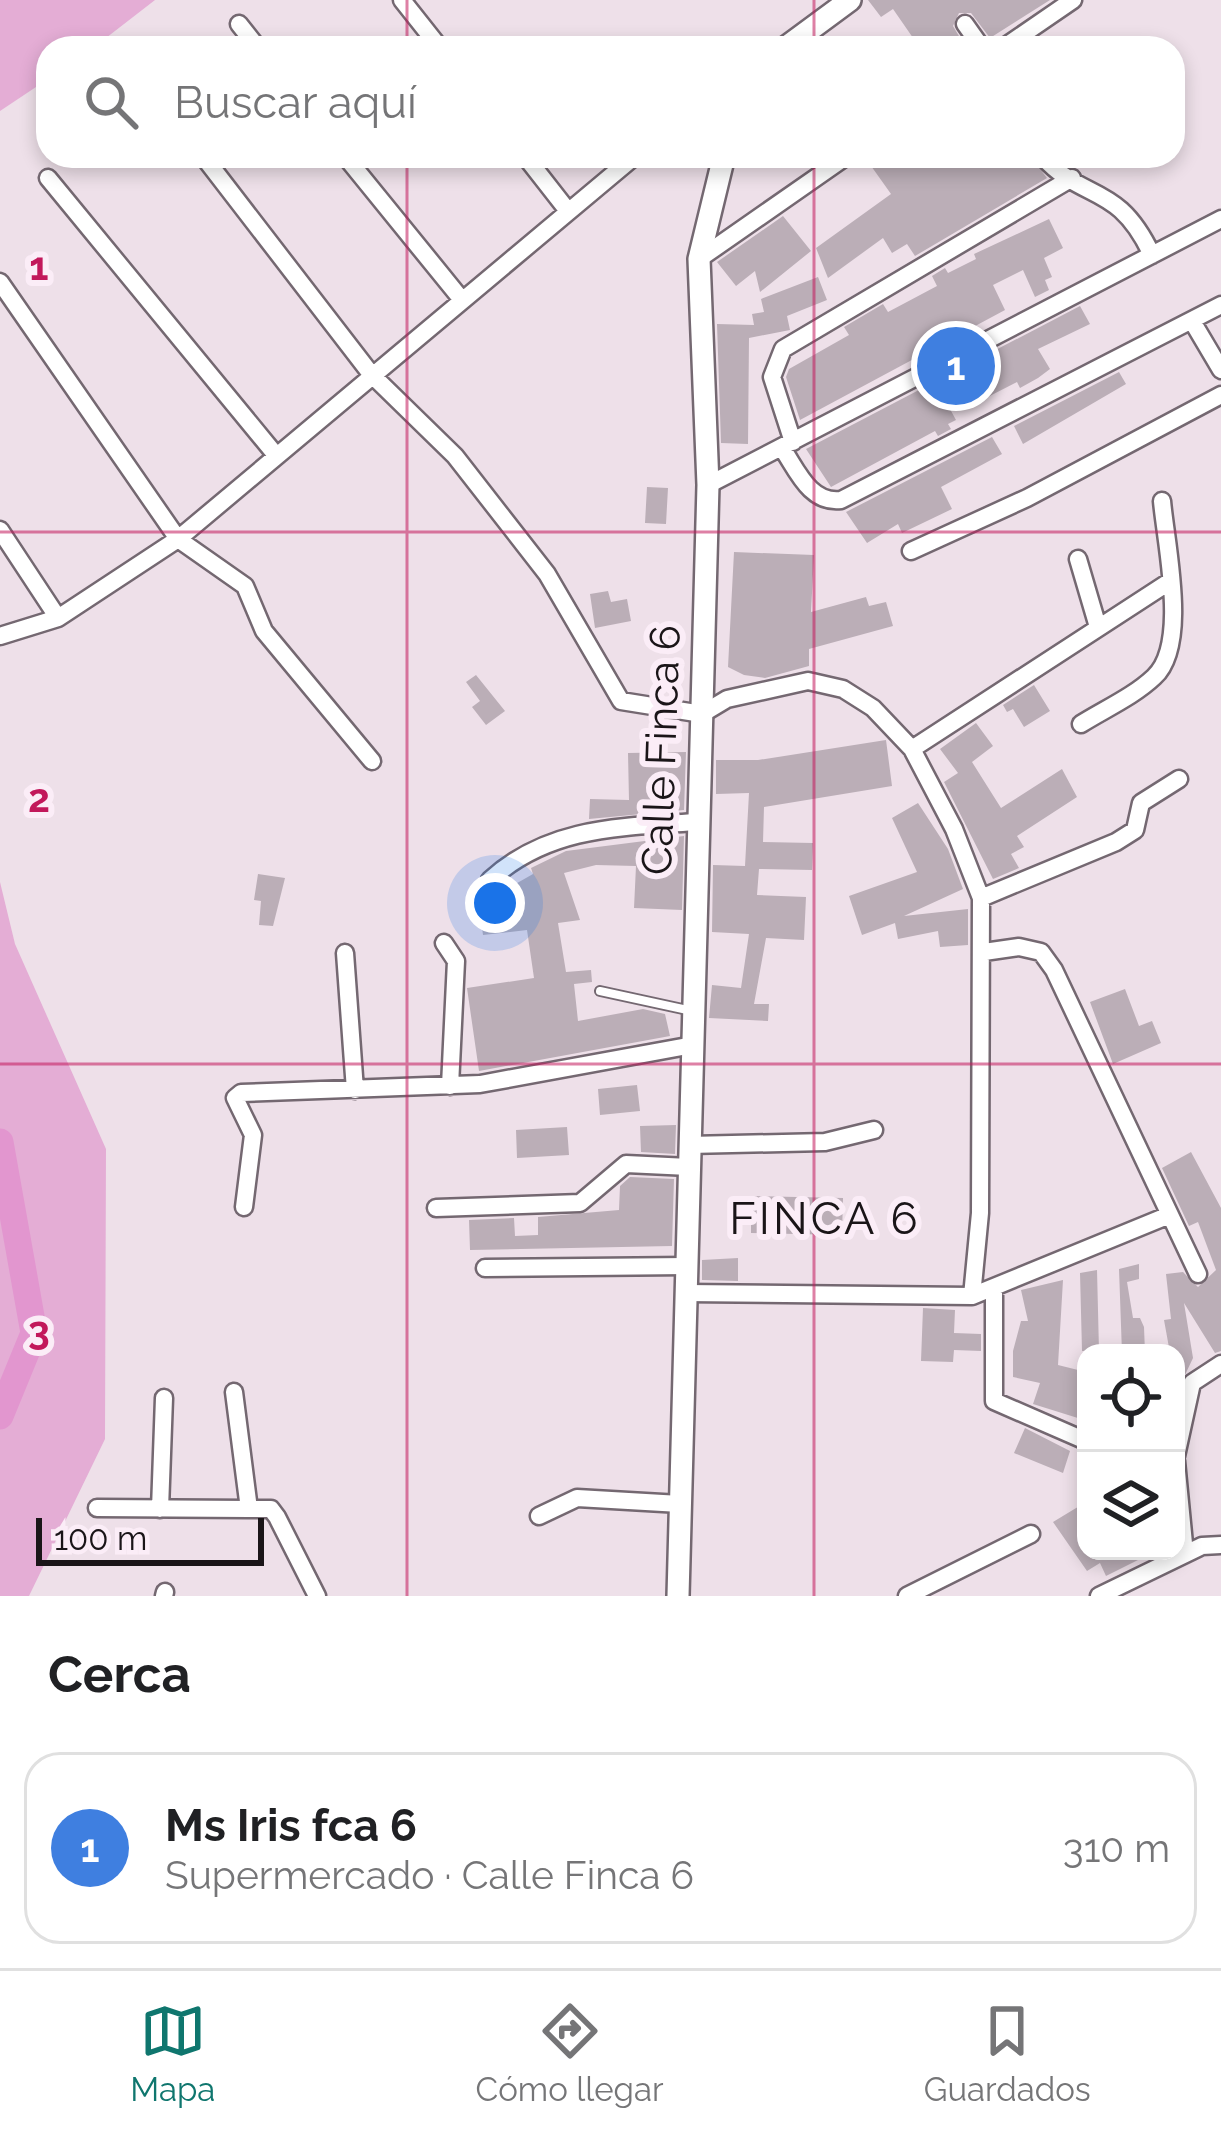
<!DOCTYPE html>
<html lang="es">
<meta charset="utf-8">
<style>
:root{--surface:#fff;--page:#f6f6f6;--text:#202124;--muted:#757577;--line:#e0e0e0;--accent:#0f766e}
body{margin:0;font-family:Raleway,sans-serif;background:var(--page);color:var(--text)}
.controls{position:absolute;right:36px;bottom:36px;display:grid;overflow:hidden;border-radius:24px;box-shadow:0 6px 18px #0003}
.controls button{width:108px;height:108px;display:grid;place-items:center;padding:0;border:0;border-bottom:3px solid var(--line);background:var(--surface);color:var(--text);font:60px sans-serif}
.scale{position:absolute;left:36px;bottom:30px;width:228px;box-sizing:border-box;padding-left:12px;border:6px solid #1a1518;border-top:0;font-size:33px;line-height:42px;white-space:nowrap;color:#1a1518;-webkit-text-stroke:9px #fbedf7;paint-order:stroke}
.you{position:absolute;left:495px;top:903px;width:42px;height:42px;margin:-30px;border:9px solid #fff;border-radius:50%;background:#1a73e8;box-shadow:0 0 0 18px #1a73e833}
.badge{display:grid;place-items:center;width:78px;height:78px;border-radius:50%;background:var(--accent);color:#fff;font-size:39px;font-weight:700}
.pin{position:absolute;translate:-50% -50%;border:6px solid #fff;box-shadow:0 3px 12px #0006}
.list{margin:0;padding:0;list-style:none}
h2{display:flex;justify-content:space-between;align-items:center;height:156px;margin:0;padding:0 48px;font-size:51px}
h2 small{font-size:39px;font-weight:400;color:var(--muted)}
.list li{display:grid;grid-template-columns:78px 1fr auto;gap:36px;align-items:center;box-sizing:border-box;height:192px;margin:0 24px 24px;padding:0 24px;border:3px solid var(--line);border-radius:36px}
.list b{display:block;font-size:45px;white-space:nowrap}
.list p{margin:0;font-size:39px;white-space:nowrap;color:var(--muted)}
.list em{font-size:39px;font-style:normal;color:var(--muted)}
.icon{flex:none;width:66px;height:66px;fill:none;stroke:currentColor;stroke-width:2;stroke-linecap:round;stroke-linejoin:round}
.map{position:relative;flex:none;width:1221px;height:1596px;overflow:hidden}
.search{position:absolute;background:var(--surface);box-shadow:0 6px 18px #0003;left:36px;right:36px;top:36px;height:132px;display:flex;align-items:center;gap:30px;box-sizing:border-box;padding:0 42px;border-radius:36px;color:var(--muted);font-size:45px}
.sheet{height:372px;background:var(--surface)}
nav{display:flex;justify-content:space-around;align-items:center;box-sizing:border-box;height:168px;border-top:3px solid var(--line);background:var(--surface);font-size:33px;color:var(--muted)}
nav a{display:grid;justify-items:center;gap:6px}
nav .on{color:var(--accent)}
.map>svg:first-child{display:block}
.green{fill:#e4add5}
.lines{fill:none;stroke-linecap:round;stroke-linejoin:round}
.river{stroke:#e296cf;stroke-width:27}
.building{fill:#bbaeb7}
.service-casing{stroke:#746871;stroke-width:12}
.minor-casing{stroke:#746871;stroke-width:21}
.tertiary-casing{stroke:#746871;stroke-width:26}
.service{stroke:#fff;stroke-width:8}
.minor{stroke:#fff;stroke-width:16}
.tertiary{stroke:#fff;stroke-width:21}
.grid{fill:none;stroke:#c2185b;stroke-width:3;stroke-opacity:0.55}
.labels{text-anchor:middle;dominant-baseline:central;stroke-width:12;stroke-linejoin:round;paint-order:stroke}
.street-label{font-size:42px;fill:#1a1518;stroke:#fbedf7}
.neighbourhood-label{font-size:45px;letter-spacing:3px;fill:#1a1518;stroke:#fbedf7}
.grid-label{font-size:39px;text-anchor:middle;font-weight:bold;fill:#c2185b;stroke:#fbedf7;stroke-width:12;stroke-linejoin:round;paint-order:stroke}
</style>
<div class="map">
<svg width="1221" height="1596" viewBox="0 0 1221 1596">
<rect width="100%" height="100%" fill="#eee0e9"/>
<path class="green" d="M0,0H155L93,48H48V79L0,111Z
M0,882L15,944L106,1149L105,1439L29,1596H0Z"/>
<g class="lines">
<path class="river" d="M0,1142L34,1333L0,1416"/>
</g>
<path class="building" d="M868,0H1050L990,38L971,13H959L953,26L966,48H920L893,9L881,17Z
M864,156H1030L1047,178L915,256L907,244L892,253L883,238L828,278L816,248L891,194Z
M783,216L811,251L760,292L755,271L736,286L717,262Z
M1049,219L1063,248L1044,258L1052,277L1045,280L1049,290L1035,297L1023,270L993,285L1005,310L800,420L786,377L789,369L849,335L844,327L883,304L888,312L937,286L932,276L945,268L948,273L976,259L974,254Z
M818,277L827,300L787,316L790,330L749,338L748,444L721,443L717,324L754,325L752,314L764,312L761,299Z
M1080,306L1090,324L1038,349L1050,369L1038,378L1020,388L1017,382L978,402L969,384L944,398L956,420L948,424L951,429L938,436L935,431L831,487L806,449Z
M1119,372L1126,384L1023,444L1014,426Z
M992,437L1002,454L941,487L952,509L902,533L898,524L867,543L846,512Z
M647,487L668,488L666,524L645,523Z
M734,552L814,555L811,612L866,597L869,606L886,602L893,626L809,649V666L765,678L744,675L728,667Z
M608,591L611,602L627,599L631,621L595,628L590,594Z
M476,675L505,711L486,725L472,707L480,701L466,682Z
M1034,685L1050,711L1024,727L1013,709L1007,712L1003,705Z
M976,723L993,746L972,762L1001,808L1062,769L1077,797L1017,836L1024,847L1011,854L1019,868L993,879L944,782L958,773L940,749Z
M886,740L892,786L764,807L763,842L813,843L812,870L759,869L757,895L806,897L804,940L766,938L754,1004H769L768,1021L709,1018L712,985L741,988L749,934L712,932L713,865L745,866L749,793L716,794V760H758Z
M686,752L684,810L589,819L590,799L629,800L628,753Z
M918,803L948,849L963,889L904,916L968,909V945L940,947L938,931L898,939L895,923L862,935L849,896L917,872L892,818Z
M684,836L682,910L634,908L636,866L596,865L564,873L580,920L558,923L566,972L591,970L592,982L574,984L578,1021L643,1009L665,1014L670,1036L479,1071L467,988L534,978L527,930L483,935L481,920L488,919L476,898L498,894L533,874L531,868L566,851Z
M258,874L285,878L273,926L259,925L261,901L254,900Z
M1125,989L1139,1026L1152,1021L1161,1043L1113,1064L1090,1002Z
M637,1085L640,1111L600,1115L598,1089Z
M676,1125L675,1154L641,1152L640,1126Z
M567,1127L569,1155L517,1158L516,1130Z
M1191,1152L1221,1208V1351L1215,1353L1184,1303L1193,1358L1176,1394V1353H1170L1164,1320L1171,1319L1166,1274L1183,1272L1198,1287L1216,1270L1198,1222L1189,1226L1162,1168Z
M630,1177L674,1179L672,1246L470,1250L469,1220L514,1218L515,1236L538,1235V1217L619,1210L620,1186Z
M751,1196L843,1198L842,1235L751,1233Z
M738,1258V1281L702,1280V1260Z
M1139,1264V1279L1127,1282L1133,1318H1140L1144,1327L1145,1353H1122L1119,1269Z
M1097,1270L1099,1351H1082L1080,1273Z
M1063,1280L1058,1365L1086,1372L1081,1419L1033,1404L1040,1383L1013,1377V1351L1021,1321H1028L1021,1290Z
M923,1308L955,1310L954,1333L981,1334V1351L954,1350L953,1362L921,1361Z
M1025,1428L1070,1451L1063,1473L1014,1453Z
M1086,1502V1551H1133L1138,1560L1106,1576L1100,1563L1087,1571L1053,1522Z"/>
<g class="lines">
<defs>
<path id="service" d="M600,991L692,1011"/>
<path id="minor" d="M402,0L440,48
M239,24L258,48
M965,24L982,48
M1003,48L1073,0
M203,156L371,374L455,456L547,574L621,701L702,714L727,699L808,681L843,689L873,708L912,749L954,829L981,898L980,1213L972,1296
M345,156L462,300
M525,156L568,211
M1042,156C1084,203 1117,181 1152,255
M48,178L275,454
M699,259L847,156
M0,282L178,539L245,586L264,631L372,761
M1192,321L1221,370
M793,442L772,377L783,349L1072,178
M782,448C797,470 810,504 841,500L1221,305
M708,485L1221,219
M0,530L58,618
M911,551L1027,498L1221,395
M1078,559L1098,627
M0,636L58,618L178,539L635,156
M1081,724C1105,709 1134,696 1154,677C1189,645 1166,546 1162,501
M912,749L1169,582
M490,880C549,826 622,827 697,822
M981,898L1116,842L1135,830L1141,803L1179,779
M444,943L456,961L450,1086
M984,952L1019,947L1041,952L1054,970L1198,1274
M345,953L355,1090
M689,1145L825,1142L874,1130
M244,1207L253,1135L235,1098L241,1093L480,1084L693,1045
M436,1208L580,1203L626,1164L689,1167
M485,1268L687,1266
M994,1291V1401L1086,1441
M685,1293L972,1296L1167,1216
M234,1392L249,1509H271L277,1517L317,1596
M1176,1456L1192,1383L1221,1364
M1176,1461L1185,1554
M97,1508L249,1509
M160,1509L164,1398
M539,1516L577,1498L680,1504
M164,1596L165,1592
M907,1596L1031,1534
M1099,1596L1202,1546L1221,1545"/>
<path id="tertiary" d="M785,48L850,0
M678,1596L708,485L699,259L724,156"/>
</defs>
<use href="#service" class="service-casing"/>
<use href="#minor" class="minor-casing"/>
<use href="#tertiary" class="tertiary-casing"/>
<use href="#service" class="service"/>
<use href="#minor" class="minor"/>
<use href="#tertiary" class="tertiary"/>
</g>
<path class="grid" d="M407,0V48M814,0V48M407,156V1596M814,156V1596M0,532H1221M0,1064H1221"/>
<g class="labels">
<g class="street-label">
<text transform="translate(661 750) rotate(-88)">Calle Finca 6</text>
</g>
<g class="neighbourhood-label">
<text x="825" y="1218">FINCA 6</text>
</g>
</g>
<g class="grid-label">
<text x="39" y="280">1</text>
<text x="39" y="812">2</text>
<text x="39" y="1344">3</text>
</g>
</svg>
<div class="controls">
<button><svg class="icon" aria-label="locate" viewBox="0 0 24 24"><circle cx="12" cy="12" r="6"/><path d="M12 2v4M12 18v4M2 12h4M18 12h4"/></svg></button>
<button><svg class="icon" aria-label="layers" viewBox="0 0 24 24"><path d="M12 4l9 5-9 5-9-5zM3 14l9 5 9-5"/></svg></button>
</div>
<div class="scale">100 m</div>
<div class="you"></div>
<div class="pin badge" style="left:956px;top:366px;background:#3f7fe0">1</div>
<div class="search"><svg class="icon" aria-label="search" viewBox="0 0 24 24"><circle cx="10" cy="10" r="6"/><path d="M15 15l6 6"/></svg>Buscar aquí</div>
</div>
<section class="sheet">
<h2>Cerca<small></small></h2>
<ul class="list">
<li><span class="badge" style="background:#3f7fe0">1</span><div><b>Ms Iris fca 6</b><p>Supermercado · Calle Finca 6</p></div><em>310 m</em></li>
</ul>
</section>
<nav>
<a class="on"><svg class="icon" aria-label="map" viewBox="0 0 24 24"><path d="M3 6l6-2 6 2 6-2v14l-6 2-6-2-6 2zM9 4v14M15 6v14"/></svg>Mapa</a>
<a><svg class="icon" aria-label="directions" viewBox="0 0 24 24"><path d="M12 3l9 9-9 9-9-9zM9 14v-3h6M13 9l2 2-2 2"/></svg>Cómo llegar</a>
<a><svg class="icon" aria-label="saved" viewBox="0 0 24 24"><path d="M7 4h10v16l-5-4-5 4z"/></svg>Guardados</a>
</nav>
